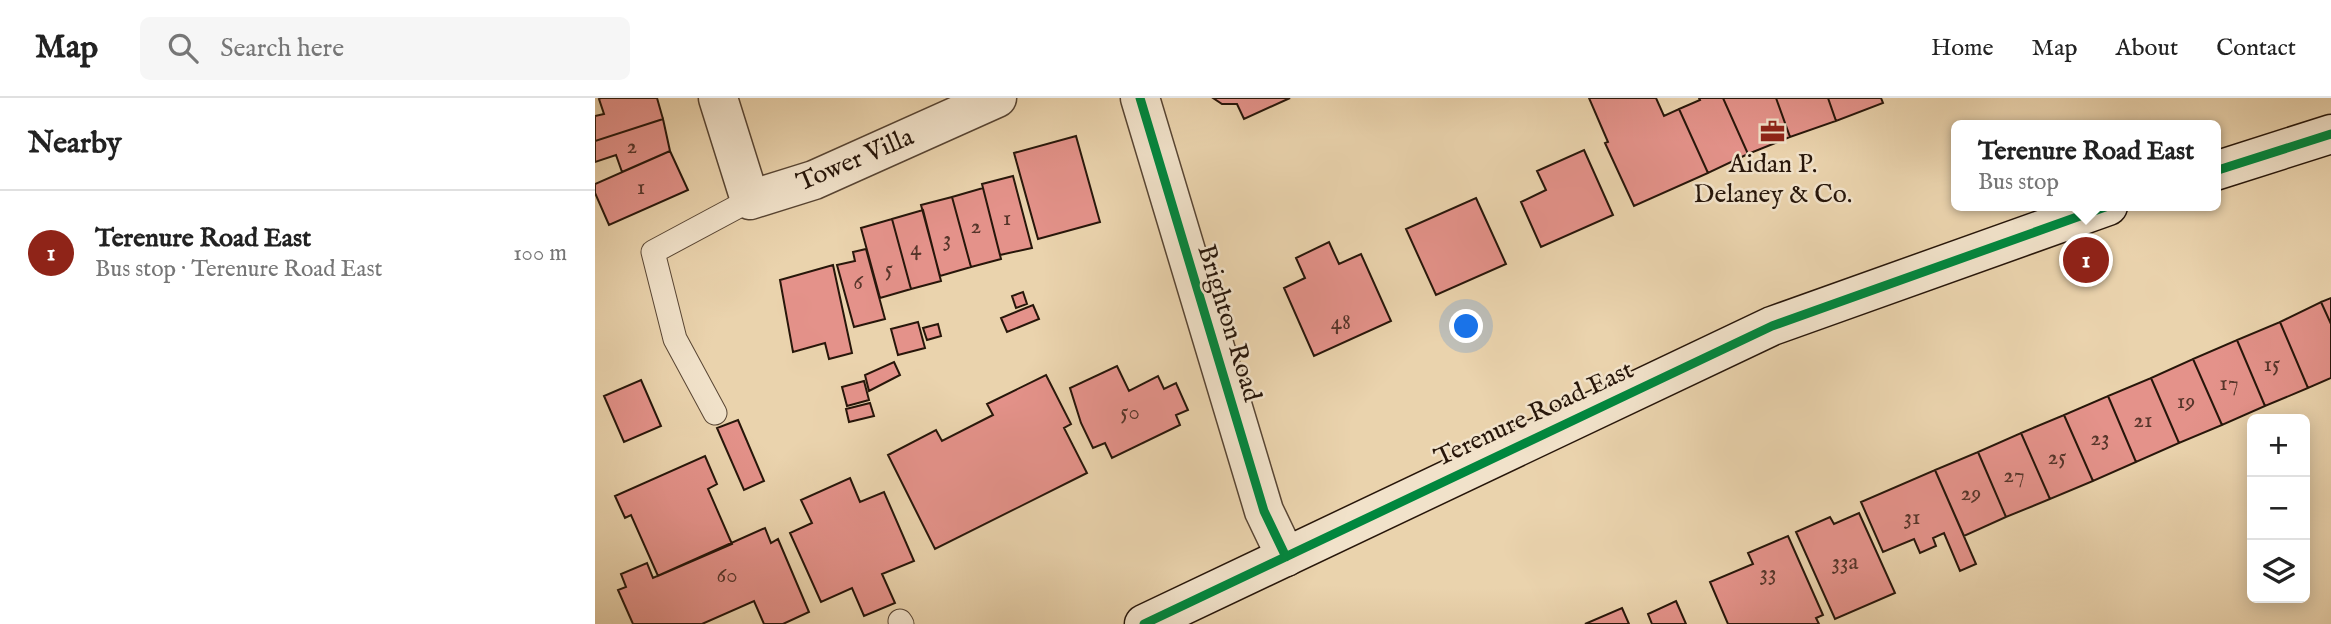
<!DOCTYPE html>
<meta charset="utf-8">
<style>
:root{--surface:#fff;--page:#f6f6f6;--text:#222;--muted:#767676;--line:#e0e0e0;--accent:#8f2418}
body{margin:0;font-family:"IM FELL English",serif;background:var(--page);color:var(--text)}
.controls{position:absolute;right:21px;bottom:21px;display:grid;overflow:hidden;border-radius:10px;box-shadow:0 4px 18px #0003}
.controls button{width:63px;height:63px;display:grid;place-items:center;padding:0;border:0;border-bottom:2px solid var(--line);background:var(--surface);color:var(--text);font:35px sans-serif}
.you{position:absolute;left:872px;top:229px;width:24px;height:24px;margin:-18px;border:5px solid #fff;border-radius:50%;background:#1a73e8;box-shadow:0 0 0 10px #1a73e833}
.badge{display:grid;place-items:center;width:46px;height:46px;border-radius:50%;background:var(--accent);color:#fff;font-size:23px;font-weight:700}
.pin{position:absolute;translate:-50% -50%;border:4px solid #fff;box-shadow:0 2px 7px #0006}
.popup{position:absolute;left:1356px;top:22px;width:270px;height:91px;box-sizing:border-box;display:grid;place-content:center;border-radius:10px;background:var(--surface);filter:drop-shadow(0 2px 5px #0005);font-size:23px;white-space:nowrap;color:var(--muted)}
.popup b{font-size:26px;color:var(--text)}
.popup::after{content:'';position:absolute;left:50%;top:100%;margin-left:-14px;border:14px solid transparent;border-top-color:var(--surface)}
.list{margin:0;padding:0;list-style:none}
h2{display:flex;justify-content:space-between;align-items:center;height:91px;margin:0;padding:0 28px;font-size:30px}
h2 small{font-size:23px;font-weight:400;color:var(--muted)}
.list li{display:grid;grid-template-columns:46px 1fr auto;gap:21px;align-items:center;box-sizing:border-box;height:126px;padding:0 28px;border-top:2px solid var(--line)}
.list b{display:block;font-size:26px;white-space:nowrap}
.list p{margin:0;font-size:23px;white-space:nowrap;color:var(--muted)}
.list em{font-size:23px;font-style:normal;color:var(--muted)}
.icon{flex:none;width:38px;height:38px;fill:none;stroke:currentColor;stroke-width:2;stroke-linecap:round;stroke-linejoin:round}
.map{position:relative;flex:none;width:1736px;height:526px;overflow:hidden}
header{display:flex;align-items:center;gap:42px;box-sizing:border-box;height:98px;padding:0 35px;background:var(--surface);border-bottom:2px solid var(--line)}
header strong{font-size:33px}
nav{display:flex;gap:38px;margin-inline-start:auto;font-size:24px}
.search{width:490px;height:63px;background:var(--page);display:flex;align-items:center;gap:18px;box-sizing:border-box;padding:0 24px;border-radius:10px;color:var(--muted);font-size:26px}
main{display:flex}
aside{flex:1;background:var(--surface)}
.map>svg:first-child{display:block}
.building{fill:#e4928a;stroke:#27160a;stroke-width:2}
.lines{fill:none;stroke-linecap:round;stroke-linejoin:round}
.lane-casing{stroke:#584533;stroke-width:25}
.street-casing{stroke:#584533;stroke-width:41}
.secondary-casing{stroke:#27160a;stroke-width:41}
.lane{stroke:#f1e2ca;stroke-width:23}
.street{stroke:#f1e2ca;stroke-width:38}
.secondary{stroke:#f1e2ca;stroke-width:38}
.cycleway-casing{stroke:#f1e2ca;stroke-width:13}
.cycleway{stroke:#00873e;stroke-width:9}
.labels{text-anchor:middle;dominant-baseline:central;stroke-width:5;stroke-linejoin:round;paint-order:stroke}
.number-label{font-size:23px;fill:#56352a}
.street-label{font-size:26px;fill:#27160a;stroke:#f1e2ca}
.poi-label{font-size:26px;fill:#27160a;stroke:#f1e2ca}
</style>
<header>
<strong>Map</strong>
<div class="search"><svg class="icon" aria-label="search" viewBox="0 0 24 24"><circle cx="10" cy="10" r="6"/><path d="M15 15l6 6"/></svg>Search here</div>
<nav><a>Home</a><a>Map</a><a>About</a><a>Contact</a></nav>
</header>
<main>
<aside>
<h2>Nearby<small></small></h2>
<ul class="list">
<li><span class="badge">1</span><div><b>Terenure Road East</b><p>Bus stop · Terenure Road East</p></div><em>100 m</em></li>
</ul>
</aside>
<div class="map">
<svg width="1736" height="526" viewBox="0 0 1736 526">
<rect width="100%" height="100%" fill="#ead3ad"/>
<filter id="stains"><feTurbulence type="fractalNoise" baseFrequency=".00286" numOctaves="4"/><feColorMatrix values="0 0 0 0 .2 0 0 0 0 .09 0 0 0 0 .02 0 0 0 .5 -.17"/></filter>
<radialGradient id="worn" r=".72"><stop offset=".6" stop-color="#630" stop-opacity="0"/><stop offset="1" stop-color="#630" stop-opacity=".3"/></radialGradient>
<path class="building" d="M6,0H62L68,21L0,43V18L9,16L4,1Z
M618,0H695L649,21L642,6H627Z
M994,0H1061L1069,18L1084,11L1113,75L1039,108L1010,45L1013,44Z
M1104,0H1128L1153,56L1113,75L1084,11L1105,2Z
M1128,0H1181L1195,39L1153,56Z
M1181,0H1233L1241,23L1195,39Z
M1233,0H1286L1288,5L1241,23Z
M68,21L75,53L27,74L21,57L0,64V43Z
M481,38L505,124L443,141L419,55Z
M989,52L1018,117L946,149L926,104L951,92L942,73Z
M75,53L93,92L14,127L0,95V86Z
M418,78L437,150L405,157L387,86Z
M388,90L406,161L376,169L357,99Z
M357,99L376,169L345,178L326,107Z
M881,100L911,166L841,197L811,131Z
M328,112L346,183L316,191L297,121Z
M297,121L316,191L285,200L266,130Z
M734,144L744,166L766,156L796,223L719,258L689,190L710,180L701,160Z
M271,151L290,221L259,229L242,167L260,163L258,154Z
M238,167L257,255L234,261L230,245L198,254L185,182Z
M428,194L432,206L421,210L417,198Z
M1736,200V226L1726,204Z
M1726,204L1736,226V280L1713,290L1685,224Z
M438,207L444,221L412,234L406,220Z
M323,224L330,250L303,257L296,231Z
M1685,224L1713,290L1670,308L1642,242Z
M343,226L346,238L332,242L328,230Z
M1642,242L1670,308L1627,327L1598,261Z
M1598,261L1627,327L1584,345L1556,280Z
M299,264L305,277L274,293L270,277Z
M522,268L534,293L563,278L569,291L581,285L593,312L581,317L585,327L517,360L510,345L498,350L486,325L475,290Z
M451,277L476,326L469,330L492,375L340,451L293,357L341,332L347,343L398,317L392,306Z
M1556,280L1584,345L1541,364L1513,298Z
M46,282L66,328L29,344L9,298Z
M269,283L274,302L252,308L247,289Z
M1513,298L1541,364L1498,383L1469,317Z
M275,305L279,318L254,324L251,311Z
M1469,317L1498,383L1455,401L1426,335Z
M143,322L169,383L149,392L122,330Z
M1426,335L1455,401L1411,419L1383,354Z
M1383,354L1411,419L1369,438L1340,372Z
M110,358L122,386L113,391L137,446L63,478L36,417L30,420L20,398Z
M1340,372L1381,466L1365,473L1349,435L1338,440L1341,448L1325,455L1319,441L1288,454L1266,404Z
M255,380L265,404L289,394L319,463L287,476L300,505L269,518L257,490L226,504L195,435L217,425L206,402Z
M1264,415L1300,495L1240,521L1201,434L1235,419L1239,426Z
M170,430L176,445L183,441L214,514L188,526H169L159,503L107,526H38L23,492L31,489L26,476L52,465L58,480Z
M1193,438L1228,517L1221,520L1224,526H1133L1115,484L1158,466L1153,455Z
M1081,503L1091,526H1057L1053,516Z
M1027,510L1034,526H990Z"/>
<g class="lines">
<defs>
<path id="lane" d="M120,315L80,241L58,154L155,102
M305,523L307,526"/>
<path id="street" d="M123,0L155,102L219,82L402,0
M545,0L669,413L691,459"/>
<path id="secondary" d="M1620,73L1736,36
M549,526L1177,228L1513,108"/>
</defs>
<use href="#lane" class="lane-casing"/>
<use href="#street" class="street-casing"/>
<use href="#secondary" class="secondary-casing"/>
<use href="#lane" class="lane"/>
<use href="#street" class="street"/>
<use href="#secondary" class="secondary"/>
<defs>
<path id="cycleway" d="M545,0L669,413L691,459
M1620,73L1736,36
M549,526L1177,228L1513,108"/>
</defs>
<use href="#cycleway" class="cycleway-casing"/>
<use href="#cycleway" class="cycleway"/>
</g>
<defs>
<symbol id="office-bare" viewBox="-9 -9 18 18"><path d="M-6-3h4V-5.5h4V-3h4V5H-6ZM-1-4.5V-3h2v-1.5ZM-6 0V1H6V0Z" fill="#8f2418" stroke="#f1e2ca" stroke-width="2.5" paint-order="stroke"/></symbol>
</defs>
<g fill-rule="evenodd">
<use href="#office-bare" x="1160" y="16" width="35" height="35"/>
</g>
<g class="labels">
<g class="number-label">
<text x="37" y="48">2</text>
<text x="46" y="89">1</text>
<text x="412" y="120">1</text>
<text x="381" y="128">2</text>
<text x="352" y="141">3</text>
<text x="321" y="150">4</text>
<text x="294" y="171">5</text>
<text x="263" y="184">6</text>
<text x="746" y="224">48</text>
<text x="1677" y="266">15</text>
<text x="1634" y="285">17</text>
<text x="1591" y="303">19</text>
<text x="535" y="314">50</text>
<text x="1548" y="322">21</text>
<text x="1505" y="340">23</text>
<text x="1462" y="359">25</text>
<text x="1419" y="377">27</text>
<text x="1376" y="395">29</text>
<text x="1317" y="419">31</text>
<text x="1250" y="464">33a</text>
<text x="1173" y="475">33</text>
<text x="132" y="477">60</text>
</g>
<g class="street-label">
<text transform="translate(260 62) rotate(-23)">Tower Villa</text>
<text transform="translate(634 225) rotate(73)">Brighton Road</text>
<text transform="translate(939 316) rotate(-25)">Terenure Road East</text>
</g>
<g class="poi-label">
<text x="1178" y="66">Aidan P.<tspan x="1178" dy="30">Delaney &amp; Co.</tspan></text>
</g>
</g>
<rect width="100%" height="100%" filter="url(#stains)"/>
<rect width="100%" height="100%" fill="url(#worn)"/>
</svg>
<div class="controls">
<button>+</button>
<button>−</button>
<button><svg class="icon" aria-label="layers" viewBox="0 0 24 24"><path d="M12 4l9 5-9 5-9-5zM3 14l9 5 9-5"/></svg></button>
</div>
<div class="you"></div>
<div class="pin badge" style="left:1491px;top:162px">1</div>
<div class="popup"><b>Terenure Road East</b>Bus stop</div>
</div>
</main>
